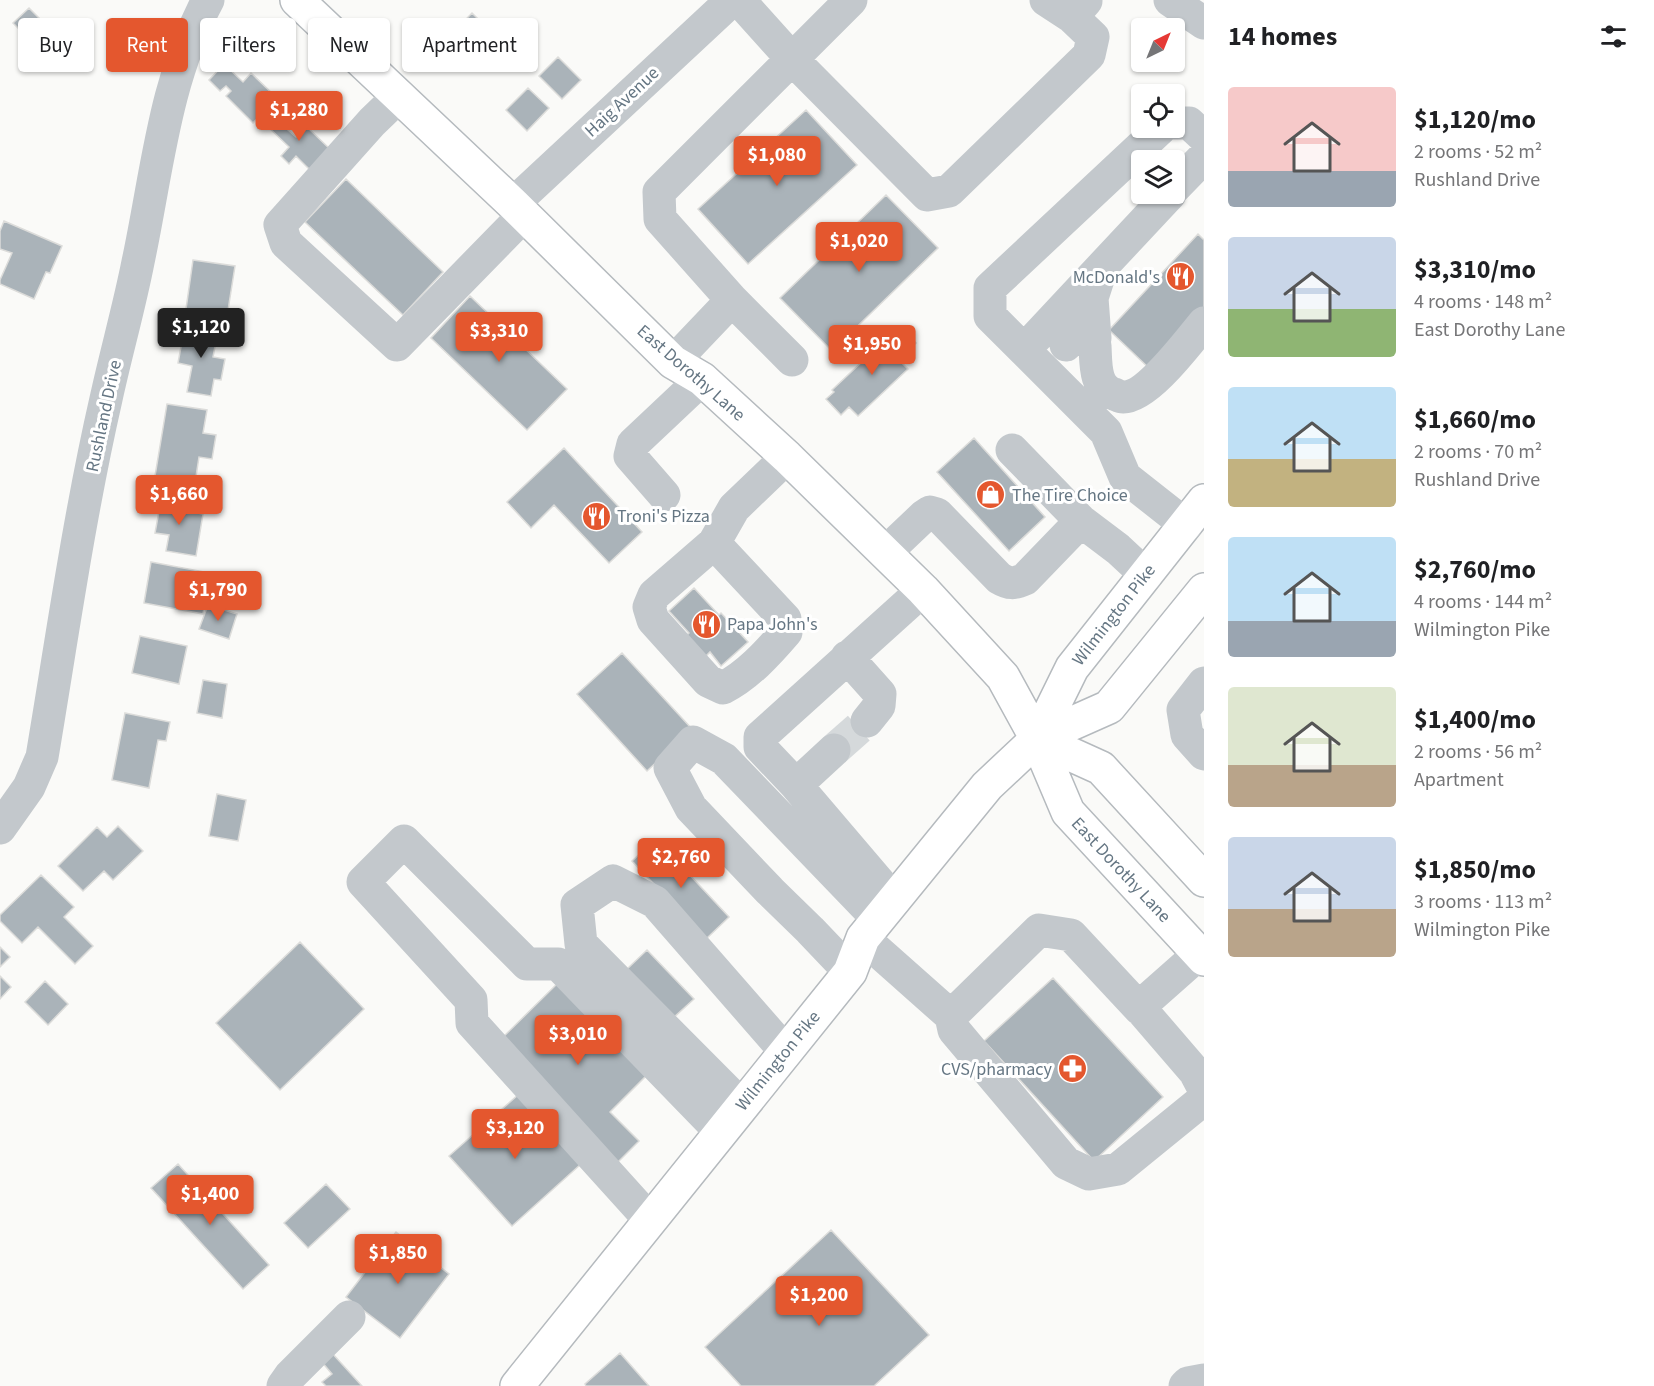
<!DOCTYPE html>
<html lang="en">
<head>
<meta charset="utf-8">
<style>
	:root { --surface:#fff; --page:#f6f6f6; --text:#202124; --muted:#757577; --accent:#e4572e }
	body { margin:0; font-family:"Source Sans 3",sans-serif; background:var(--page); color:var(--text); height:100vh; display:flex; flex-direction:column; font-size:22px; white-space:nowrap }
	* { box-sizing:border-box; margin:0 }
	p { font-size:20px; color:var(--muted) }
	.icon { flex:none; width:33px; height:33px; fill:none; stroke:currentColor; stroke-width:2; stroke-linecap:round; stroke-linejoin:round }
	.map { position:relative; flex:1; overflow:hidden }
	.drawer { display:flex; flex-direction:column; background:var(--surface); width:450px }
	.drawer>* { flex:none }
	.hud { position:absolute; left:18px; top:18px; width:570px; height:54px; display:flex; gap:12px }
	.needle { width:39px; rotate:43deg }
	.tools { position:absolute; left:1131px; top:18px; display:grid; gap:12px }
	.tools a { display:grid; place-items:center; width:54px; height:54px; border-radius:6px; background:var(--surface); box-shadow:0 2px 4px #0004; font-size:30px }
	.price { position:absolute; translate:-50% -51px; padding:0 14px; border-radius:6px; background:var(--accent); color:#fff; font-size:20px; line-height:39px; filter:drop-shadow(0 2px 3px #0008) }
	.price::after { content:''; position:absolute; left:50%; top:36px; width:18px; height:14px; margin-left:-9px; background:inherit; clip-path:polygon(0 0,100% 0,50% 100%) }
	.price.current { background:#222; color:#fff }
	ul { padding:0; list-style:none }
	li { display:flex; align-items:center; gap:18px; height:150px; padding:0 24px }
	li span { display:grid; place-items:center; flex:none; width:168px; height:120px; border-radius:6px; color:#555 }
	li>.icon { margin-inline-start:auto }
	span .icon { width:72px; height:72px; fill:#fffc; stroke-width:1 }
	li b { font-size:26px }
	h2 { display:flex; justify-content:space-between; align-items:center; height:72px; padding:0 24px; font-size:26px }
	.tag { padding:0 21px; border-radius:6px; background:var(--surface); box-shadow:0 2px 4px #0004; font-size:21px; line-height:54px }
	.tag.current { background:var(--accent); color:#fff }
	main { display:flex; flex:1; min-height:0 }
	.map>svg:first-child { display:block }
</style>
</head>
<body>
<main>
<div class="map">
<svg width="1204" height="1386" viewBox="0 0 1204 1386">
	<rect width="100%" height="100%" fill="#fafaf8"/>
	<!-- building -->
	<path fill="#aab3b9" stroke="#dcdcda" stroke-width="1.5" d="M29,8L39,18L30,27L39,35L55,19L79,44L53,70L27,44L30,40L13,23Z
		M472,13L495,36L460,71L437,49Z
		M558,57L581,80L562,99L539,76Z
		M224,64L243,82L251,73L277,98L253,123L226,96L231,91L226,86L220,91L209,80Z
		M528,88L549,108L527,131L506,110Z
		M281,106L296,121L288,130L296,137L306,126L334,153L314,174L296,156L289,164L281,156L289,147L265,124Z
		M806,110L857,165L748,264L698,209Z
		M346,179L443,272L403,315L305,222Z
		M886,195L938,248L832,351L780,298Z
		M4,221L62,246L50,273L46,272L34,299L0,284V280L12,253L0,249V231Z
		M1198,234L1204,240V315L1152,371L1109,330Z
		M193,260L235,266L226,323L185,316Z
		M470,296L567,389L527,430L431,338Z
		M185,325L218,331L213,357L225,359L221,380L214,379L211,396L187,392L192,366L178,363Z
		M901,328L916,343L899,360L908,369L858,416L849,407L841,415L826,399L834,392L832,390L883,342L885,344Z
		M167,404L207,410L203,433L216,435L212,459L199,457L195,483L155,476Z
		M974,438L1045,517L1009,551L937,472Z
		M564,448L642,532L609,563L554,505L531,528L507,502Z
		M162,495L189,500L187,511L203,514L196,556L166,551L169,535L155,533Z
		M151,562L210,573L203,614L144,603Z
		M694,588L719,615L721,613L748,642L721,666L710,652L706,656L682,640L689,633L669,611Z
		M208,605L237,614L229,639L199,629Z
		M140,636L187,646L179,684L132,673Z
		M622,653L692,729L647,771L577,694Z
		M203,680L227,684L222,718L197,713Z
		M125,713L170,722L166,741L158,740L149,788L112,780Z
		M217,794L246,800L238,841L209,836Z
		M118,826L143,851L113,880L104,871L83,891L58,866L97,827L107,837Z
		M656,839L729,917L706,939L632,861Z
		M41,875L74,907L64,917L93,946L75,964L38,927L22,943L0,921V915Z
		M300,942L364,1009L280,1090L216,1023Z
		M0,947L10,957L0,967Z
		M647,950L694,999L672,1019L626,970Z
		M0,976L11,987L0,999Z
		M1053,978L1163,1097L1094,1161L984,1041Z
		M562,979L652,1070L610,1112L639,1141L615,1165L496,1044Z
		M45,981L68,1004L48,1025L25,1002Z
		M519,1094L581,1164L512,1226L449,1156Z
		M178,1164L269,1265L243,1289L151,1188Z
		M326,1184L350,1209L308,1248L284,1223Z
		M831,1230L929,1335L874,1386H741L705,1347Z
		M396,1232L449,1274L400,1338L346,1297Z
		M331,1352L362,1386H326L322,1382L332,1374L321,1361Z
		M620,1353L649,1386H586L585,1384Z"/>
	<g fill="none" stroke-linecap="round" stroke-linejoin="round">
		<!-- minor-tunnel -->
		<path stroke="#d5d9db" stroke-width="33" stroke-dasharray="33 16" stroke-linecap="butt" d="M834,750L867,721"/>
		<defs>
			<path id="major" d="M297,0L513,204L673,362L702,379L787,457L923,590L1003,677L1037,739L1068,812L1204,959
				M1037,739L1072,668L1204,501
				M1037,739L1101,768L1204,880
				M517,1386L850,972L863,938L987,786L1037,739L1109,707L1204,590"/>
		</defs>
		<!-- major casing -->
		<use href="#major" stroke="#b5babe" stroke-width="36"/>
		<!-- minor -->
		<path stroke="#c3c8cc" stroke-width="33" d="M739,0L792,59L927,195L949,191L1089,55L1093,37L1072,17
			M1046,0L1072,17L1086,1
			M1170,0L1204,23
			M399,96L372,122L280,225L286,243L397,345L524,215
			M1174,123H1189L1204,137
			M1161,128L990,288V316L1106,432L1125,477L1186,525
			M1174,188L1204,157
			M513,204L732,0
			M732,300L792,360
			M1095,338L1092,298L1102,267
			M1066,345C1063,325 1074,317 1087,303
			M1095,346C1096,363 1094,388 1114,394C1117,395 1120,397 1123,397C1147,398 1189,341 1204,323
			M1024,350L1170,194
			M673,362L732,300L660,219L659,192L851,0
			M1012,450L1081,521
			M664,495L630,456L633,444L702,379
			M714,543L785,619L786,632C768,653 747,676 723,688L708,681L653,620L649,607L654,595L714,543L734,508L787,457
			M885,553L924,516L930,512L937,514L999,578C1009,584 1014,584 1025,579L1081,521L1118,549L1146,575
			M847,657L880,694L879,706L867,721
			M1204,683L1183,710L1187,735L1204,754
			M796,785L834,750
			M0,828L29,787L42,757C62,638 79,517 106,399C116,353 129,308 138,262C157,173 164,82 208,0
			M894,900L796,785L760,747V737L923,590
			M863,938L951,1016L954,1030L1066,1163L1089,1174L1118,1169L1204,1099
			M1199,954L1139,1007L1195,1072L1204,1089
			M850,972L810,930L770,891L691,808L670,768L693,742L724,759L878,919
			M951,1016L1039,930L1071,935L1140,1009
			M742,1106L581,944L577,905L613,881L655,902L786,1052
			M650,1220L472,1023L471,1000L363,882L404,841L527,964H558L721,1132
			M283,1386L290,1376L349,1317
			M1185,1386L1188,1383L1204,1380"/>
		<!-- major -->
		<use href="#major" stroke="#fff" stroke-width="33"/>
	</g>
	<!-- icons -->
	<defs>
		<symbol id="restaurant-disc" viewBox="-11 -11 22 22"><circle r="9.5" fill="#e4572e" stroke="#fff"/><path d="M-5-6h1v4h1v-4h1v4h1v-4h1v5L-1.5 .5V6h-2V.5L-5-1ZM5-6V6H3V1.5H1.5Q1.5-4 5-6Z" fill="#fff"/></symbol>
		<symbol id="shop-disc" viewBox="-11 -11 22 22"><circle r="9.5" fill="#e4572e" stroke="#fff"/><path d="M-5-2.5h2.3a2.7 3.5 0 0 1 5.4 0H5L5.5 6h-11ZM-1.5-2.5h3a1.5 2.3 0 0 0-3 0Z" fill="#fff"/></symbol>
		<symbol id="pharmacy-disc" viewBox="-11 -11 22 22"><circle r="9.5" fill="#e4572e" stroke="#fff"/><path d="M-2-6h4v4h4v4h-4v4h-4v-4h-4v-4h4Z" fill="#fff"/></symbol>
	</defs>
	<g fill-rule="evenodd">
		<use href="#restaurant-disc" x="1164" y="260" width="33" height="33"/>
		<use href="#shop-disc" x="974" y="478" width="33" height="33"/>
		<use href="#restaurant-disc" x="580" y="500" width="33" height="33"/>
		<use href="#restaurant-disc" x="690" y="608" width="33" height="33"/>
		<use href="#pharmacy-disc" x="1056" y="1052" width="33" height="33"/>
	</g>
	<g text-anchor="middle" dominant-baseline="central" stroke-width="6" stroke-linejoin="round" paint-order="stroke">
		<!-- street labels -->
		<g font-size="18" fill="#657683" stroke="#fff">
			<text transform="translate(622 102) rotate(-43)">Haig Avenue</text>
			<text transform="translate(691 373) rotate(41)">East Dorothy Lane</text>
			<text transform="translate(104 416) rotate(-78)">Rushland Drive</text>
			<text transform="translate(1114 615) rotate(-52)">Wilmington Pike</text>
			<text transform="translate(1121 870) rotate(47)">East Dorothy Lane</text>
			<text transform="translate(778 1061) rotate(-51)">Wilmington Pike</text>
		</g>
		<!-- poi labels -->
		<g font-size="18" fill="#657683" stroke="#fff" text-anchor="start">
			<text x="1160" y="277" text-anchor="end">McDonald's</text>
			<text x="1012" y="495">The Tire Choice</text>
			<text x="617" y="516">Troni's Pizza</text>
			<text x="727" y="624">Papa John's</text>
			<text x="1052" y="1069" text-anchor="end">CVS/pharmacy</text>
		</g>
	</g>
</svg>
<div class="tools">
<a><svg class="needle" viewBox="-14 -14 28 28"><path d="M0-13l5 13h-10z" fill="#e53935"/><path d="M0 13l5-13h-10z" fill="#757577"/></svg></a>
<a><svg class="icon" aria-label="locate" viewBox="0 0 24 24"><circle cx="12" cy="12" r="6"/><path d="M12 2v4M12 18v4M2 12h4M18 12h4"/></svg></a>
<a><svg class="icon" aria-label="layers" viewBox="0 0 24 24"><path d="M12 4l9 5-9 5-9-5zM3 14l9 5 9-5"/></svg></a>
</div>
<b class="price" style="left:299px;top:142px">$1,280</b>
<b class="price" style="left:777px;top:187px">$1,080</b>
<b class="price" style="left:859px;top:273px">$1,020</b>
<b class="price current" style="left:201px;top:359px">$1,120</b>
<b class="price" style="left:499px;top:363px">$3,310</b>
<b class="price" style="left:872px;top:376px">$1,950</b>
<b class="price" style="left:179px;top:526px">$1,660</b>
<b class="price" style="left:218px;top:622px">$1,790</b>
<b class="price" style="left:681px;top:889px">$2,760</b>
<b class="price" style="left:578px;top:1066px">$3,010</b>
<b class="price" style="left:515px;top:1160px">$3,120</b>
<b class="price" style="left:210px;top:1226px">$1,400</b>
<b class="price" style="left:398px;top:1285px">$1,850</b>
<b class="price" style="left:819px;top:1327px">$1,200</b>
<div class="hud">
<a class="tag">Buy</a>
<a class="tag current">Rent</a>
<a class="tag">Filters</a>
<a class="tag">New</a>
<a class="tag">Apartment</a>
</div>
</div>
<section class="drawer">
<h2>14 homes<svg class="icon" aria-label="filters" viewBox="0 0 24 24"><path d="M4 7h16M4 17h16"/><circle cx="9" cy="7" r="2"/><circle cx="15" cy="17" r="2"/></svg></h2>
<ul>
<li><span style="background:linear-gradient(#f6c9c9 70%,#9aa5b1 0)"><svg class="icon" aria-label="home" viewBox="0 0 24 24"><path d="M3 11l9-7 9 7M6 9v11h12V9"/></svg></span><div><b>$1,120/mo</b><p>2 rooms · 52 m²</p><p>Rushland Drive</p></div></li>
<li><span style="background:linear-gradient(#c9d6e8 60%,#8fb573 0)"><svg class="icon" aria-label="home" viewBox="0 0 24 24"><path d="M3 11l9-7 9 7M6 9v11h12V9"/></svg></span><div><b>$3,310/mo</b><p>4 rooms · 148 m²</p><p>East Dorothy Lane</p></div></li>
<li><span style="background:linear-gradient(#bfe0f5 60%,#c2b280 0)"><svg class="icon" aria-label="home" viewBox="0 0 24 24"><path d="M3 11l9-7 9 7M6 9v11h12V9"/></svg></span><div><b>$1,660/mo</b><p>2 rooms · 70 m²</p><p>Rushland Drive</p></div></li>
<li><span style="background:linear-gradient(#bfe0f5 70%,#9aa5b1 0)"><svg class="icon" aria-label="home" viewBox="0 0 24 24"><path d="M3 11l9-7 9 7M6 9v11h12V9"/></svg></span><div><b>$2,760/mo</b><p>4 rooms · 144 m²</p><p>Wilmington Pike</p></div></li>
<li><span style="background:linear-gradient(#dfe7d0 65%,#b9a48a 0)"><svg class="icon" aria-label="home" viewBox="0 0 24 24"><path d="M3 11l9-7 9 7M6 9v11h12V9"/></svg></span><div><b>$1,400/mo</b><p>2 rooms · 56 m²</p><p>Apartment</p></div></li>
<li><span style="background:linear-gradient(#c9d6e8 60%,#b9a48a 0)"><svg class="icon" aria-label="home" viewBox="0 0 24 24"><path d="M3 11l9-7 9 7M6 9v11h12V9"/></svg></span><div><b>$1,850/mo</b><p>3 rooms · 113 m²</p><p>Wilmington Pike</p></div></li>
</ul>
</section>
</main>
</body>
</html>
